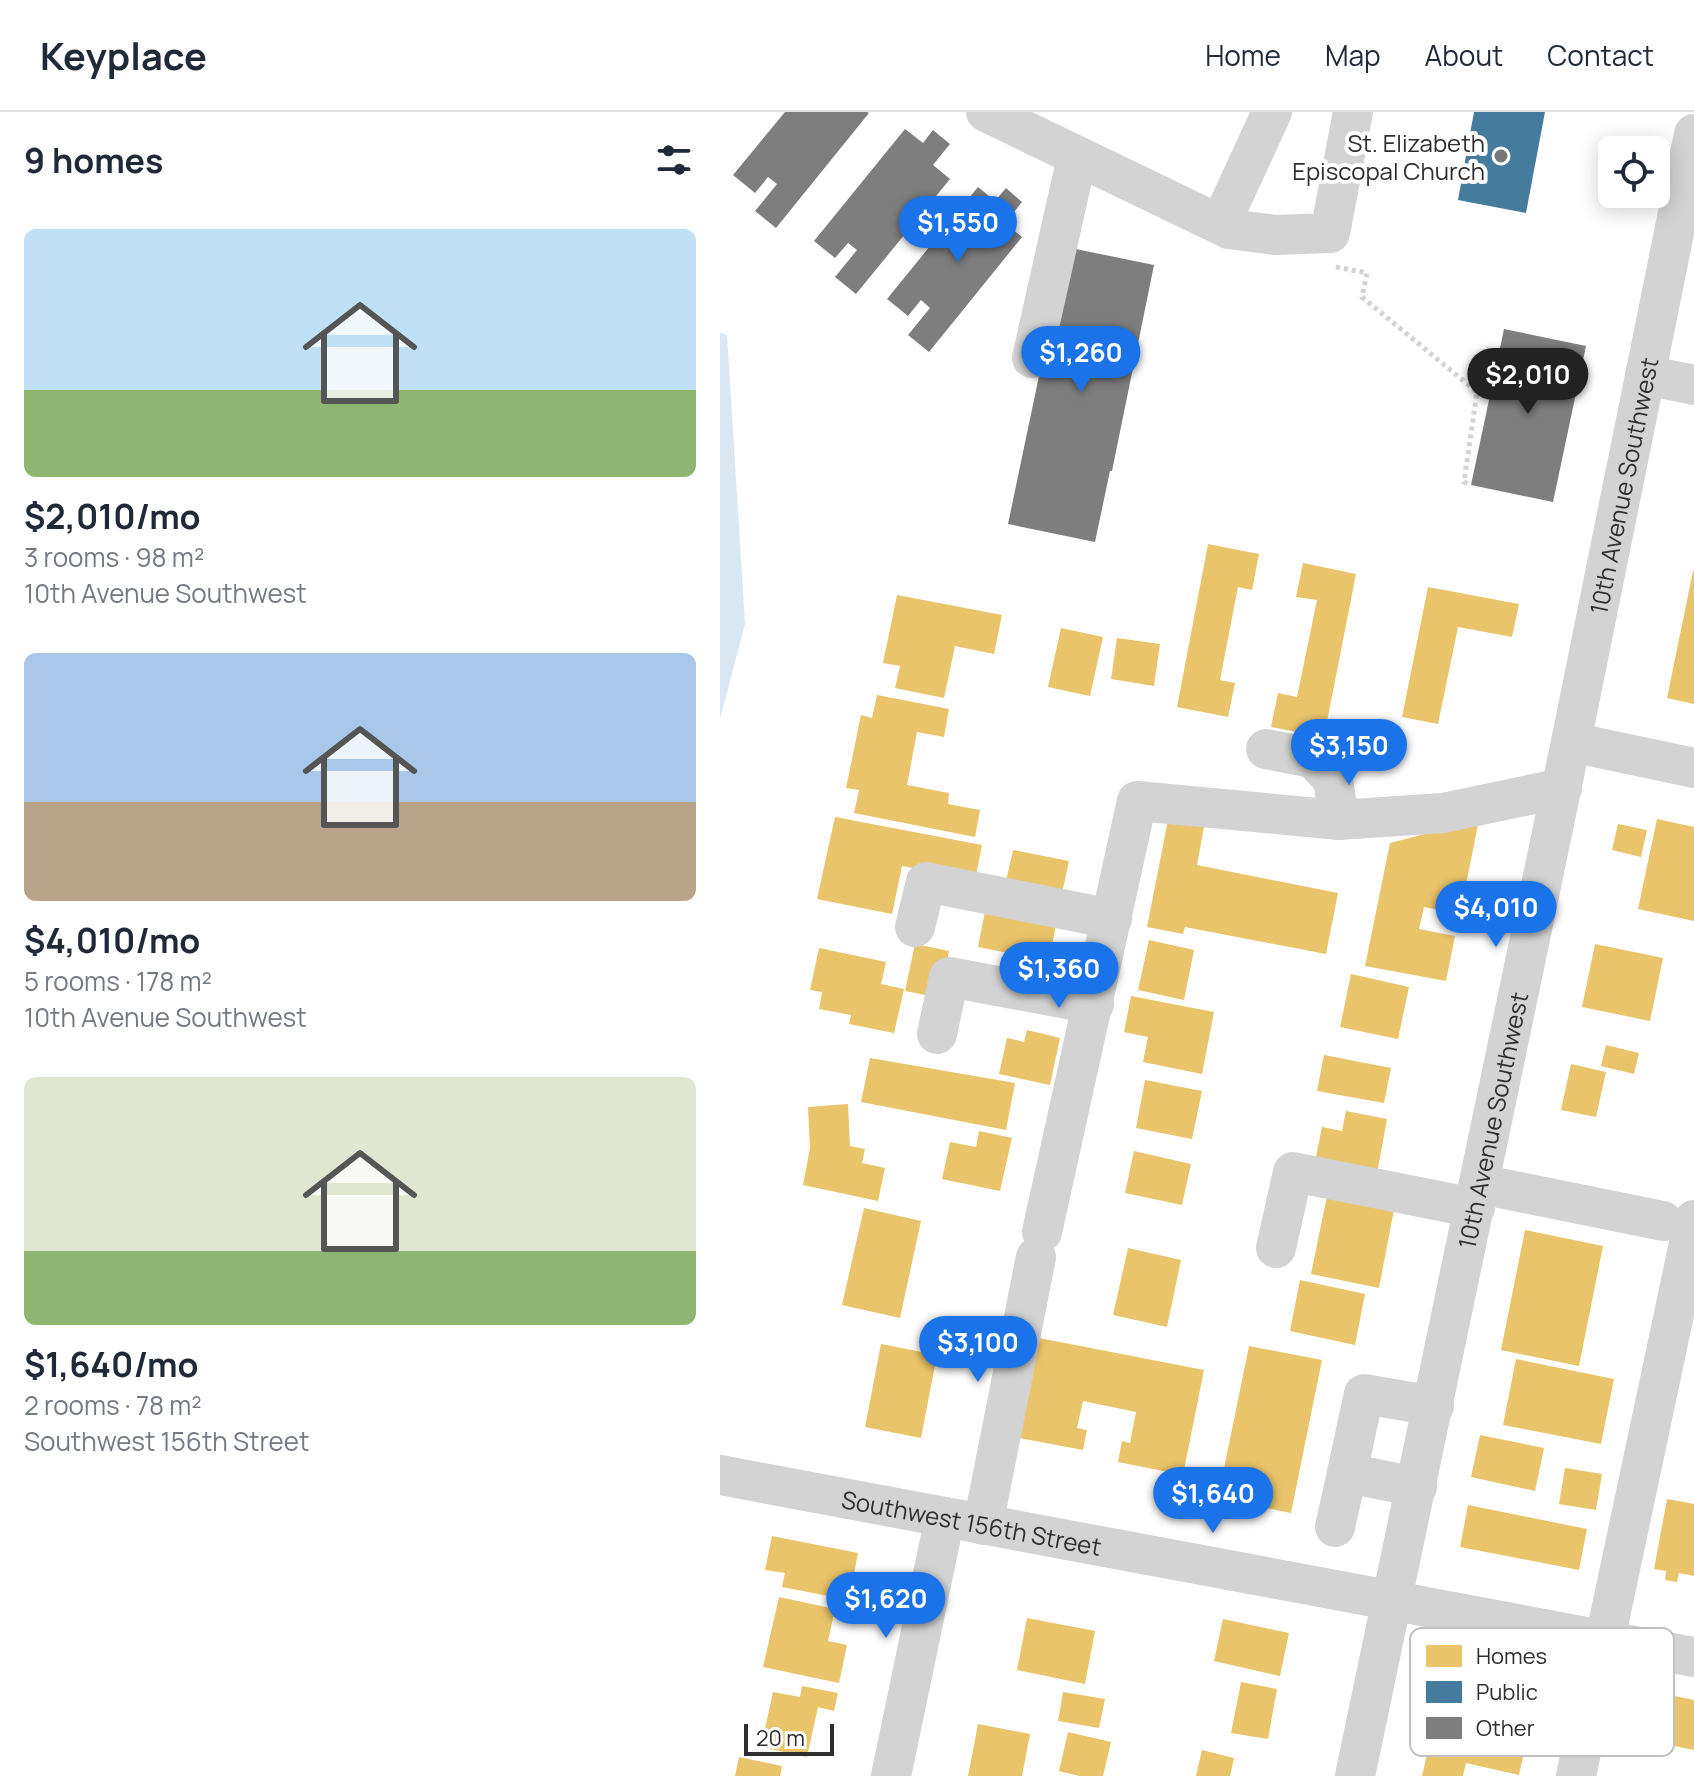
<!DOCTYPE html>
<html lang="en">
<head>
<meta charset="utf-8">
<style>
	:root { --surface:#fff; --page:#f2f2f3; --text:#1f2937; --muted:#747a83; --line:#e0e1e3; --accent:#1a73e8 }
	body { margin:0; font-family:Manrope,sans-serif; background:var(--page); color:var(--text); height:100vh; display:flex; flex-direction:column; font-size:30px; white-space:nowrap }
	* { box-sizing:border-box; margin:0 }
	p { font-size:26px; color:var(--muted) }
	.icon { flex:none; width:44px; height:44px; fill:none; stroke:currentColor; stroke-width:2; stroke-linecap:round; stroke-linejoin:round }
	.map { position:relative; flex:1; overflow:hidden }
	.details { display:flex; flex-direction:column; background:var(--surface); width:720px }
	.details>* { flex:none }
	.buttons { position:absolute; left:878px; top:24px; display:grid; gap:16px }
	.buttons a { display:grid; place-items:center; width:72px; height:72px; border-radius:12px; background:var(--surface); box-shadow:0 4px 20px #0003; font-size:40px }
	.scale { position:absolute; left:24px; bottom:20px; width:90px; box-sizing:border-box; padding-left:8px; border:4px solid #2e2e2e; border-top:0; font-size:22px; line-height:28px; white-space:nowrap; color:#2e2e2e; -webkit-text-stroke:6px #fff; paint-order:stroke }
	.price { position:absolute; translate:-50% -68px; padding:0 18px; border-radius:28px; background:var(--accent); color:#fff; font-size:26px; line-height:52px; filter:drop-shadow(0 2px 4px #0008) }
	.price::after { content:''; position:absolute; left:50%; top:48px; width:24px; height:18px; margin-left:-12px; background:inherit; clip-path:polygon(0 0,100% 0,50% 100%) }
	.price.selected { background:#222; color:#fff }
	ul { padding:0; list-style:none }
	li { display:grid; align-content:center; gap:16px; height:424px; padding:0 24px }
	li span { display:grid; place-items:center; height:248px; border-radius:12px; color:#555 }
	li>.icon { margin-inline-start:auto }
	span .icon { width:144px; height:144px; fill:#fffc; stroke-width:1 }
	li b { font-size:34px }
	h2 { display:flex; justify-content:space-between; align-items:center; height:96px; padding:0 24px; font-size:34px }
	header { display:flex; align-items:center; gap:48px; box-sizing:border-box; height:112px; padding:0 40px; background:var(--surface); border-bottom:2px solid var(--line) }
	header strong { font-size:38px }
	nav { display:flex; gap:44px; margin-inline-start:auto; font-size:28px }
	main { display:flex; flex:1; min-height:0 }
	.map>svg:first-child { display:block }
</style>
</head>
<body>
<header>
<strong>Keyplace</strong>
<nav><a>Home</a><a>Map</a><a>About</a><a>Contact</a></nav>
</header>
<main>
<section class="details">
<h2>9 homes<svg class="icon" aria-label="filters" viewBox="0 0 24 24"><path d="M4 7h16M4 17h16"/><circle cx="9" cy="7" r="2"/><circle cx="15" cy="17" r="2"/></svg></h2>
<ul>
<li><span style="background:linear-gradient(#bfe0f5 65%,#8fb573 0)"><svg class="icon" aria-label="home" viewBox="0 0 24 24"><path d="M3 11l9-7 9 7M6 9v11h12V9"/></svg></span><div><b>$2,010/mo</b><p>3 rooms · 98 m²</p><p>10th Avenue Southwest</p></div></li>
<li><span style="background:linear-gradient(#a9c7e8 60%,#b9a48a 0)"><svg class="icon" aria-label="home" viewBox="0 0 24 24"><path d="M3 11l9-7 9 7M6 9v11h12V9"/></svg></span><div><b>$4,010/mo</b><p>5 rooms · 178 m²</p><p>10th Avenue Southwest</p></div></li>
<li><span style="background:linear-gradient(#dfe7d0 70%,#8fb573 0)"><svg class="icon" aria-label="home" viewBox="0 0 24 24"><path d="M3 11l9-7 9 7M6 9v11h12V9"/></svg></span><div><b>$1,640/mo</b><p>2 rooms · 78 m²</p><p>Southwest 156th Street</p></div></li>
</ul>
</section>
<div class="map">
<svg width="974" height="1664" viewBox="0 0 974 1664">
	<rect width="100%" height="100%" fill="#fff"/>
	<!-- water -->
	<path fill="#d8e7f1" d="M0,221L7,223L25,512L0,607Z"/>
	<!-- homes -->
	<path fill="#e9c46a" d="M488,432L539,442L532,478L518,475L500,568L515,571L508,605L457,595Z
		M583,451L636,462L604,625L551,615L558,581L577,585L597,488L576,485Z
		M973,459H974V592L947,586Z
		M708,475L799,492L792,525L738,515L718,612L682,605Z
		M177,483L282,503L274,542L235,534L224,586L175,576L180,554L163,551Z
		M341,516L383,525L370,584L328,575Z
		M397,526L440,532L434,574L391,567Z
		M157,583L229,597L224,625L197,620L187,673L229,681L228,692L260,698L255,725L134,701L139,678L126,676L141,603L152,606Z
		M115,705L262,733L255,768L182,754L172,802L97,787Z
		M937,707L974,715V809L918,797Z
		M448,708L484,715L477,753L618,781L606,842L465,815L463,822L427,815Z
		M759,708L740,802L704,795L699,817L735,824L726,869L645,854L670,731Z
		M898,712L927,718L921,745L892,738Z
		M293,738L349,749L341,786L285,774Z
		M265,799L336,813L329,849L258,835Z
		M429,828L474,838L464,888L418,878Z
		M195,832L229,839L220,886L185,879Z
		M875,832L943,846L930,909L862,895Z
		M99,836L166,850L161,872L184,877L174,921L129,912L131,903L99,897L102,880L90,878Z
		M631,862L689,875L678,927L620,915Z
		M411,884L494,900L482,962L423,950L428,925L404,920Z
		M307,918L340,926L330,973L279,962L287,926L304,930Z
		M886,933L919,941L914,962L881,954Z
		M604,943L671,956L664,991L597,979Z
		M150,946L295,971L286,1018L141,990Z
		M851,952L886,960L876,1005L841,998Z
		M425,968L482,979L472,1027L416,1016Z
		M128,992L130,1034L145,1037L142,1051L165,1056L158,1089L83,1073L90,1036L88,995Z
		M626,999L667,1007L656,1067L594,1055L602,1015L622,1019Z
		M259,1019L292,1026L280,1079L222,1067L230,1030L256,1035Z
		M414,1039L471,1052L462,1093L405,1081Z
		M609,1074L676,1087L659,1176L591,1162Z
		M144,1096L201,1109L180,1206L122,1193Z
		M805,1118L883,1134L859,1254L781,1238Z
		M408,1136L461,1148L447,1215L393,1203Z
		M580,1168L645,1182L635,1233L570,1219Z
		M319,1226L484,1258L463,1363L398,1350L402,1329L410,1331L416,1300L363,1289L357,1316L367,1318L363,1338L299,1326Z
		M161,1232L217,1243L201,1326L145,1315Z
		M529,1234L602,1248L571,1401L498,1386Z
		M796,1247L894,1267L881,1332L783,1313Z
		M760,1323L824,1336L815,1379L751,1365Z
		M845,1356L882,1362L876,1398L839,1392Z
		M947,1387L974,1392V1464L959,1461L957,1470L945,1468L946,1459L934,1457Z
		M748,1393L867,1417L859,1458L740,1435Z
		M52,1424L138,1441L129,1488L62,1475L65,1461L45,1458Z
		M59,1485L115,1497L108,1529L127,1533L119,1571L43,1555Z
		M307,1506L375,1519L365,1572L297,1558Z
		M503,1507L569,1521L560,1564L494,1549Z
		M521,1570L557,1577L548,1627L511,1621Z
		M82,1574L118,1581L114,1599L98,1595L87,1645L41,1635L53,1580L80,1585Z
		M921,1577L974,1588V1638L911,1625Z
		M343,1580L385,1587L379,1616L338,1609Z
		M716,1602L808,1622L799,1663L746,1651L743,1664H702Z
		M258,1612L310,1622L302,1664H248Z
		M348,1620L391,1630L383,1664H359L339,1659Z
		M482,1638L514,1646L510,1664H476Z
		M19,1645L62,1654L60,1664H15Z"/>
	<!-- public -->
	<path fill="#457b9d" d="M754,0H825L806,101L738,88Z"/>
	<!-- building -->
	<path fill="#7e7e7e" d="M65,0H147L149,1L56,116L35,99L57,72L48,65L35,81L13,63Z
		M185,17L203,31L213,18L230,32L213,53L230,67L136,182L115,165L137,138L128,131L115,146L94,129Z
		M258,75L275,89L286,76L302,90L285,111L302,125L209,240L188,223L210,196L201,188L188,204L167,187Z
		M346,135L434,153L392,359H390L375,430L288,412Z
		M784,217L866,234L833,390L751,373Z"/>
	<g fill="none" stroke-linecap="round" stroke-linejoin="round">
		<!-- path -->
		<path stroke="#d3d3d3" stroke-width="5" stroke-dasharray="4 4" stroke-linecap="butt" d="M616,155L647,161L642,185L757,280L744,370L751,373"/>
		<!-- minor -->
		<g stroke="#d3d3d3" stroke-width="40">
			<path d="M266,0L509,117L556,123L610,121L633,0"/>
			<path d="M509,117L505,102L552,0"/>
			<path d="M312,246L357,45"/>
			<path d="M925,263L974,273"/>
			<path d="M851,630L974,656"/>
			<path d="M546,637L593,646L613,668L619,708"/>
			<path d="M195,815L206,770L392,807"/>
			<path d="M217,922L229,865L374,892"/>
			<path d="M760,1072L943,1109"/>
			<path d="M322,1120L417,689L619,708L723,701L842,676"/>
			<path d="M556,1136L573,1060L755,1096"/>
			<path id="s1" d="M0,1363L974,1545"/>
			<path d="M697,1375L627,1361L644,1282L714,1294"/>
			<path d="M263,1413L316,1145"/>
			<path d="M615,1415L627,1361"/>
			<path d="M171,1664L225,1405"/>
			<path id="s2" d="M635,1664L851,630L974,22"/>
			<path d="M856,1664L974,1108"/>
		</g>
	</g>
	<!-- markers -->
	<circle fill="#777" stroke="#fff" stroke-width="3" cx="781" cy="44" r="8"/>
	<g text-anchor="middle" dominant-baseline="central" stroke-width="8" stroke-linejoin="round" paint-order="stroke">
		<!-- poi labels -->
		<g font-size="24" fill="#2e2e2e" stroke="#fff" text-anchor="end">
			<text x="765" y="30">St. Elizabeth<tspan x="765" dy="28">Episcopal Church</tspan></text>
		</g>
		<!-- street labels -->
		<g font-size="24" fill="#2e2e2e" stroke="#fff">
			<text stroke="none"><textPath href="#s2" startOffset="1318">10th Avenue Southwest</textPath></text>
			<text stroke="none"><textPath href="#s2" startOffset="670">10th Avenue Southwest</textPath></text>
			<text stroke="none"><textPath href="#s1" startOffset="256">Southwest 156th Street</textPath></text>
		</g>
	</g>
	<!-- legend -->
	<rect x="690" y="1516" width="264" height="128" rx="12" fill="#fff" stroke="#c0c0c0" stroke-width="2"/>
	<rect x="706" y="1533" width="36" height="22" fill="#e9c46a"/>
	<rect x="706" y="1569" width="36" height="22" fill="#457b9d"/>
	<rect x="706" y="1605" width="36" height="22" fill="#7e7e7e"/>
	<g font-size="22" fill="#2e2e2e">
		<text x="756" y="1552">Homes</text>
		<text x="756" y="1588">Public</text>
		<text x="756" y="1624">Other</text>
	</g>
</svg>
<div class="buttons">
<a><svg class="icon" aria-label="locate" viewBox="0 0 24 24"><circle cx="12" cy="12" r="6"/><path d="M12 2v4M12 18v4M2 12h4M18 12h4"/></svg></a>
</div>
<div class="scale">20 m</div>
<b class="price" style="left:238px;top:152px">$1,550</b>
<b class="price" style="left:361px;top:282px">$1,260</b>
<b class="price selected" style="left:808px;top:304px">$2,010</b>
<b class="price" style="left:629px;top:675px">$3,150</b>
<b class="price" style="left:776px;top:837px">$4,010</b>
<b class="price" style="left:339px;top:898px">$1,360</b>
<b class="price" style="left:258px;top:1272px">$3,100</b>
<b class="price" style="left:493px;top:1423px">$1,640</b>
<b class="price" style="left:166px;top:1528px">$1,620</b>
</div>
</main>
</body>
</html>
